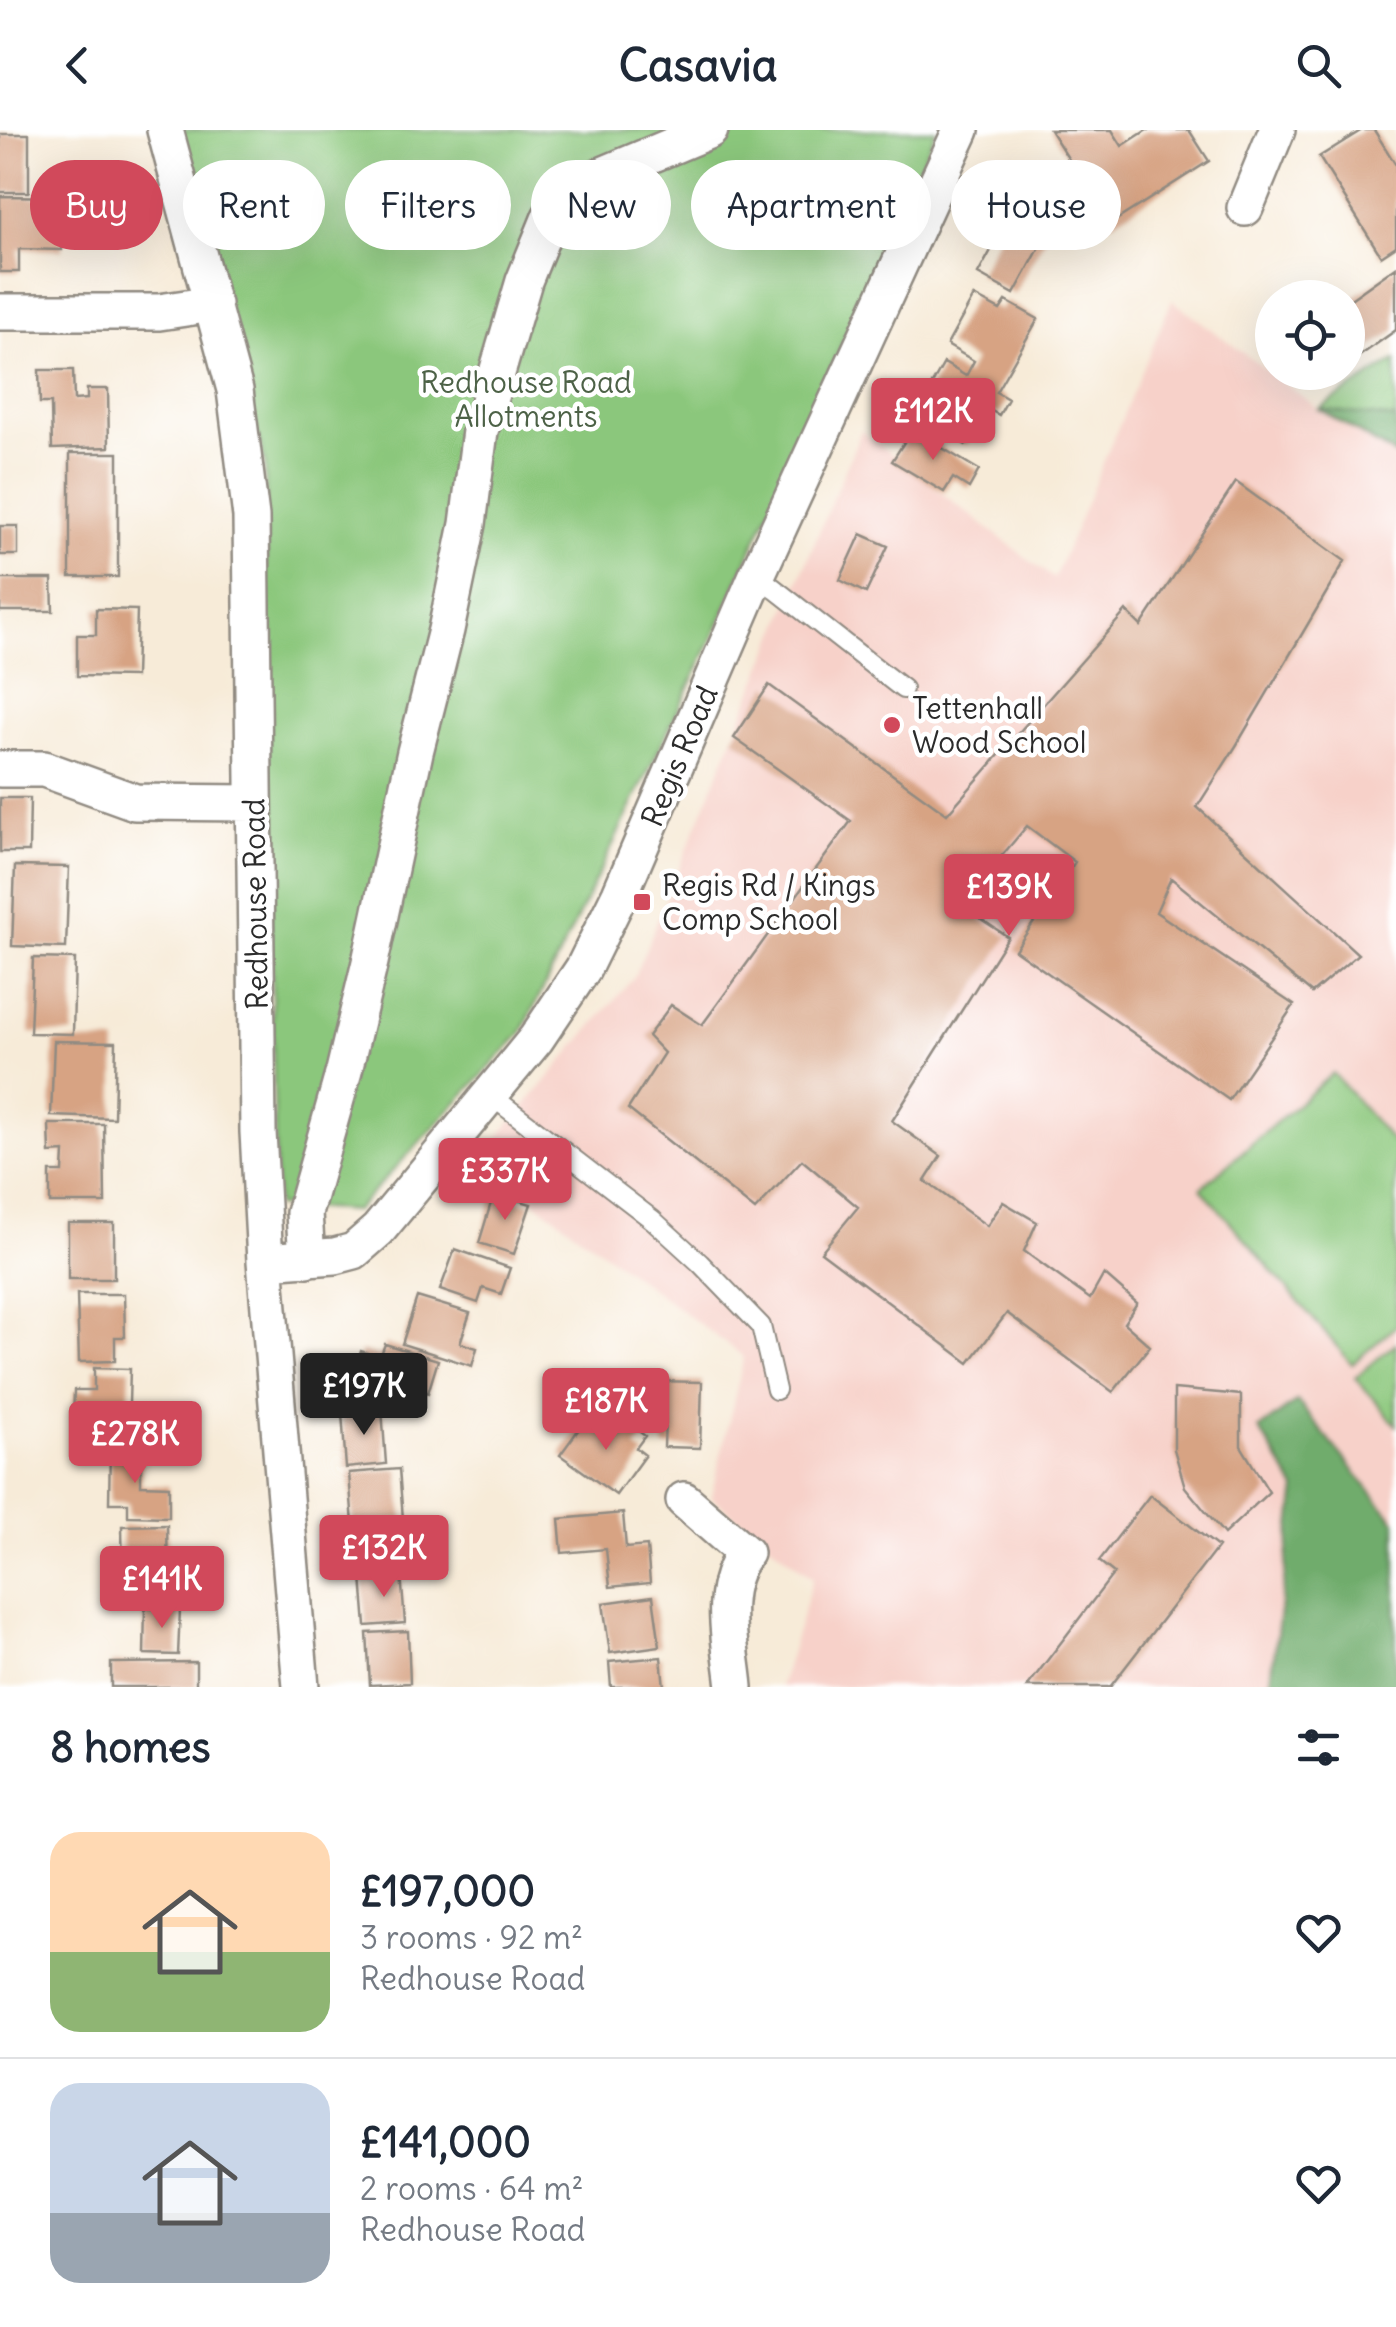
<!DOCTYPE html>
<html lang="en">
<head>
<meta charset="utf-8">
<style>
	:root { --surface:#fff; --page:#f2f2f3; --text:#1f2937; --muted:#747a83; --line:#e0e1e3; --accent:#d1495b }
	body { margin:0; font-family:Delius,sans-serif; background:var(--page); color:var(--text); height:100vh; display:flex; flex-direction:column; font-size:38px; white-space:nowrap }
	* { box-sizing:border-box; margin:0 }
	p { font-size:32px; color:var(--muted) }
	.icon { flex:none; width:55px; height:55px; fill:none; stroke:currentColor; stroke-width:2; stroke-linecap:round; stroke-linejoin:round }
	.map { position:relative; height:1557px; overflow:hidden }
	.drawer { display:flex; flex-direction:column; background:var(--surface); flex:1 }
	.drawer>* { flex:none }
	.top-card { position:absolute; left:30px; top:30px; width:1338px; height:90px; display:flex; gap:20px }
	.buttons { position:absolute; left:1255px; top:150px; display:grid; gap:20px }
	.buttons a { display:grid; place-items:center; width:110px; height:110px; border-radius:50%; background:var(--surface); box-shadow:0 10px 40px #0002; font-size:50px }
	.price { position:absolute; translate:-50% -85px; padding:0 22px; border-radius:10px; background:var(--accent); color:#fff; font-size:32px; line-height:65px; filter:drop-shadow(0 2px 5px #0008) }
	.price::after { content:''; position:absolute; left:50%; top:60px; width:30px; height:22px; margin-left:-15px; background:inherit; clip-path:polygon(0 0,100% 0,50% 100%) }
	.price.selected { background:#222; color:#fff }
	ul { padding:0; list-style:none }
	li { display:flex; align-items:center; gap:30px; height:250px; padding:0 50px }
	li+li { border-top:2px solid var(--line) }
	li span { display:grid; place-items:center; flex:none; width:280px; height:200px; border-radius:30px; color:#555 }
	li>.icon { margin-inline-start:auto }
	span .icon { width:120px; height:120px; fill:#fffc; stroke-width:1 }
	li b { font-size:42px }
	h2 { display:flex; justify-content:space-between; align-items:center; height:120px; padding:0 50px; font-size:42px }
	.pill { padding:0 35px; border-radius:45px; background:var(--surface); box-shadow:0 10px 40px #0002; font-size:35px; line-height:90px }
	.pill.selected { background:var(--accent); color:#fff }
	header { display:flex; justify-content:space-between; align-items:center; height:130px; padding:0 50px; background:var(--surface); font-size:45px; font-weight:700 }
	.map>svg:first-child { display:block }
</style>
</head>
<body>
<header><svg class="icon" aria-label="back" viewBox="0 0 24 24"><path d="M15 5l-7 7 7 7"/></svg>Casavia<svg class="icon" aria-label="search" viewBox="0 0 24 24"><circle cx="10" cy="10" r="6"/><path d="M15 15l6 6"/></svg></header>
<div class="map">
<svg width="1396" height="1557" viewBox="0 0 1396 1557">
	<rect width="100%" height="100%" fill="#fff"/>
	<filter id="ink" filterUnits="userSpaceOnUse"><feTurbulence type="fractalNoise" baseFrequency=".01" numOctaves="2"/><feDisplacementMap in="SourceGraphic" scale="20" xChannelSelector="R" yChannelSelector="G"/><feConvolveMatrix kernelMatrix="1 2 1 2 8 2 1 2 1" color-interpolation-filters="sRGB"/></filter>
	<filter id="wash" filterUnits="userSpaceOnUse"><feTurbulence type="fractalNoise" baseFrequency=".0048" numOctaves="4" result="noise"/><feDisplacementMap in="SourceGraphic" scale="40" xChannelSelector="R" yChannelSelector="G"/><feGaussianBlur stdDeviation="2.25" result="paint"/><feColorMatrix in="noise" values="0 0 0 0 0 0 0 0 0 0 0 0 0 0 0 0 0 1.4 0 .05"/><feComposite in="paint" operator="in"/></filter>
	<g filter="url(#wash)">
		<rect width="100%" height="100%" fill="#f7ebd8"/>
		<!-- built -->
		<path fill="#f7d1c9" d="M1172,170L1319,279L1396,326V1557H780L813,1448L711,1367L744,1227L479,1030L634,847L861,301L1054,449Z"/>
		<!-- green -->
		<path fill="#8bc77c" stroke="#5b7954" stroke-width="2.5" d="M176,0H936L714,506L521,904L355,1081L276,1076L267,598L265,333Z
			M1396,230V326L1319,279Z
			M1333,943L1396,1016V1196L1352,1234L1201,1058Z
			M1396,1213V1295L1355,1248Z"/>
		<!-- forest -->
		<path fill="#70ac6c" stroke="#4e6c4c" stroke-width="2.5" d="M1319,279L1396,289V325Z
			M1297,1271L1396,1392V1557H1270L1296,1359L1259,1299Z"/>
		<g id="blocks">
			<!-- building -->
			<path fill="#d7a383" d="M1050,0H1112L1122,16L1147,0H1189L1209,31L1110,94Z
				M1362,0H1374L1396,35V116L1381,126L1319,27Z
				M0,4H29V62H0Z
				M0,66L63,67L62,120L19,119V142H0Z
				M1016,75L1052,95L1014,164L978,144Z
				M1396,137V200L1348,234V171Z
				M974,166L1000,180L1006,171L1038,189L996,262L1008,269L999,285L986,278L966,315L914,286L944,233L966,246L974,231L947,215Z
				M39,240H73L74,270L87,269V259H108L109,317L52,319L51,273H40Z
				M912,300L979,340L969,358L953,348L944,362L892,331Z
				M70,323H118V447H70Z
				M1236,352L1345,431L1236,616L1197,677L1358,824L1312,863L1171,748L1156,782L1294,875L1229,970L1015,820L1075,732L1027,696L960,775L1008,807L892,991L941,1026L925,1051L987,1096L1003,1072L1037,1092L1024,1121L1090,1169L1104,1144L1137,1173L1124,1193L1150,1216L1113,1262L1007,1183L969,1233L821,1122L858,1077L802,1030L755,1080L628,979L664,923L648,906L671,875L702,895L851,691L734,608L769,555L947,684L1126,481L1141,496Z
				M0,396H18V425H0Z
				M861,404L888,416L866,463L840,450Z
				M0,449H52L53,481H0Z
				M96,479L137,480L135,547L77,546V505H96Z
				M0,668H30L29,722H0Z
				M15,736L69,737L66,818L12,816Z
				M33,828L75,829L73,904L30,903Z
				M54,911L116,912L114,988L51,986Z
				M49,994H104L105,1073H50V1042H63L64,1022L50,1023Z
				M494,1063L531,1074L514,1124L479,1113Z
				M68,1093H114V1149H68Z
				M455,1119L510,1138L501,1164L483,1158L478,1173L440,1160Z
				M77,1164H124L125,1207H115V1231L79,1232Z
				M417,1167L470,1183L460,1213L477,1218L472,1236L402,1214Z
				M385,1214L438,1230L428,1263L403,1255L397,1273L350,1259L361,1221L380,1227Z
				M94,1238L130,1239L128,1308L98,1307L99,1292L73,1291L74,1260H94Z
				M651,1251L702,1252L700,1318L664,1317L665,1289H650Z
				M1174,1259L1241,1265V1316L1269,1362L1224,1404L1185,1357L1174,1319Z
				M382,1279L386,1334L346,1338L342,1283Z
				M587,1288L611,1306L623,1289L645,1306L636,1318L645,1325L616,1365L560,1325Z
				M110,1318L141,1319V1355L169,1356V1387L128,1386V1373H109Z
				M399,1339L403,1389L353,1394L349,1343Z
				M1150,1365L1218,1417L1110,1557H1027L1114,1443L1099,1431Z
				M623,1383L626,1418L647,1416L650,1453L610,1457L606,1419L562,1423L559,1389Z
				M167,1395L168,1449L123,1450L122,1396Z
				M396,1400L398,1437L362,1440L360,1402Z
				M401,1444L405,1493L366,1496L362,1447Z
				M653,1466L660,1516L610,1523L603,1473Z
				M145,1478L180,1479L178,1525L144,1524Z
				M408,1501L410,1553L370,1555L367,1503Z
				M661,1527L664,1557H611L609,1532Z
				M196,1532V1557H111V1533Z"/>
		</g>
	</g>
	<g filter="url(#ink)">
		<use href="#blocks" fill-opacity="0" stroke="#918b82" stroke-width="2.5"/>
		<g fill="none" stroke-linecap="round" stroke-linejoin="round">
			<defs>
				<path id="service" d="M757,445L903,559
					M489,964L653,1090L700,1133L761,1196L776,1260"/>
				<path id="minor" d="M165,0L235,260L251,387L258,1002L265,1131L301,1557
					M1245,78L1277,0
					M0,182H159L213,174
					M0,639H44L135,672L254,673
					M307,1129L304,1083L344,941L370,832L415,622L446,500L468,394L480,301L524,151L550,87L579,55L710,0
					M265,1131L335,1126L354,1121L378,1100L536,909L583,839L620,764L757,445L961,0
					M684,1370L745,1423C716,1461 731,1513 735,1557"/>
			</defs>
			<!-- service casing -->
			<use href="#service" stroke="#918b82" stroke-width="22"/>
			<!-- minor casing -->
			<use href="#minor" stroke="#918b82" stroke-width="40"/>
			<!-- service -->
			<use href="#service" stroke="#fff" stroke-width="18"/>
			<!-- minor -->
			<use href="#minor" stroke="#fff" stroke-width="35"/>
		</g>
	</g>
	<!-- markers -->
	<g fill="#d1495b" stroke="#fff" stroke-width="4">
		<circle cx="892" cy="595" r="10"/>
		<rect x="632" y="762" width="20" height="20" rx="5"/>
	</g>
	<g text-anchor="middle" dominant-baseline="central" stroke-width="9" stroke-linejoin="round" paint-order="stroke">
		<!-- park labels -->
		<g font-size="30" fill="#4d6247" stroke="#fff">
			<text x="526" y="252">Redhouse Road<tspan x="526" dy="34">Allotments</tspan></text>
		</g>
		<!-- poi labels -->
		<g font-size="30" fill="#2b2b2b" stroke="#fff" text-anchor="start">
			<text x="912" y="578">Tettenhall<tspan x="912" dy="34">Wood School</tspan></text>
			<text x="662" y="755">Regis Rd / Kings<tspan x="662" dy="34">Comp School</tspan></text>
		</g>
		<!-- street labels -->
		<g font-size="30" fill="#2b2b2b" stroke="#fff">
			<text transform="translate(679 626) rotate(-67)">Regis Road</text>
			<text transform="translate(255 774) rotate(-91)">Redhouse Road</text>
		</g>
	</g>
</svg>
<div class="buttons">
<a><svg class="icon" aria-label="locate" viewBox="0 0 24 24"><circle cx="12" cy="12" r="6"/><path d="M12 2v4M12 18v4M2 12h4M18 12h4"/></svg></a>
</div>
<b class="price" style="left:933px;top:333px">£112K</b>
<b class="price" style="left:1009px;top:809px">£139K</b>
<b class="price" style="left:505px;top:1093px">£337K</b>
<b class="price selected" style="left:364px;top:1308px">£197K</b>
<b class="price" style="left:606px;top:1323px">£187K</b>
<b class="price" style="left:135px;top:1356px">£278K</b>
<b class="price" style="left:384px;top:1470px">£132K</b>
<b class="price" style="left:162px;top:1501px">£141K</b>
<div class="top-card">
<a class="pill selected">Buy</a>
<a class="pill">Rent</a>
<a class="pill">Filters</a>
<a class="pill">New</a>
<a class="pill">Apartment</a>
<a class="pill">House</a>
</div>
</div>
<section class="drawer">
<h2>8 homes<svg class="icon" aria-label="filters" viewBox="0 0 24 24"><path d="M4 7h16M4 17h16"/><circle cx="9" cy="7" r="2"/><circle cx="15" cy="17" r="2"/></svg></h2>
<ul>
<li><span style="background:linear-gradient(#ffd9b3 60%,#8fb573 0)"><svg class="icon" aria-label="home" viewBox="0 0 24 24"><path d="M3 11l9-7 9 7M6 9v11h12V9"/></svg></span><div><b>£197,000</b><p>3 rooms · 92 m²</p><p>Redhouse Road</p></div><svg class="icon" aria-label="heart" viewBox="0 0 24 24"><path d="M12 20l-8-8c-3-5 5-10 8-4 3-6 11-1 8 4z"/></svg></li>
<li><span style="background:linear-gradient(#c9d6e8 65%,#9aa5b1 0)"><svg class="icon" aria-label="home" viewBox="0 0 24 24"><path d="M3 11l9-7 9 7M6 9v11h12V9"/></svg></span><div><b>£141,000</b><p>2 rooms · 64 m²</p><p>Redhouse Road</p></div><svg class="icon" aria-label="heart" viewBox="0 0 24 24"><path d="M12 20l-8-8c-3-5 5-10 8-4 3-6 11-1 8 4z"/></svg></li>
</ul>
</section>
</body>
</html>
